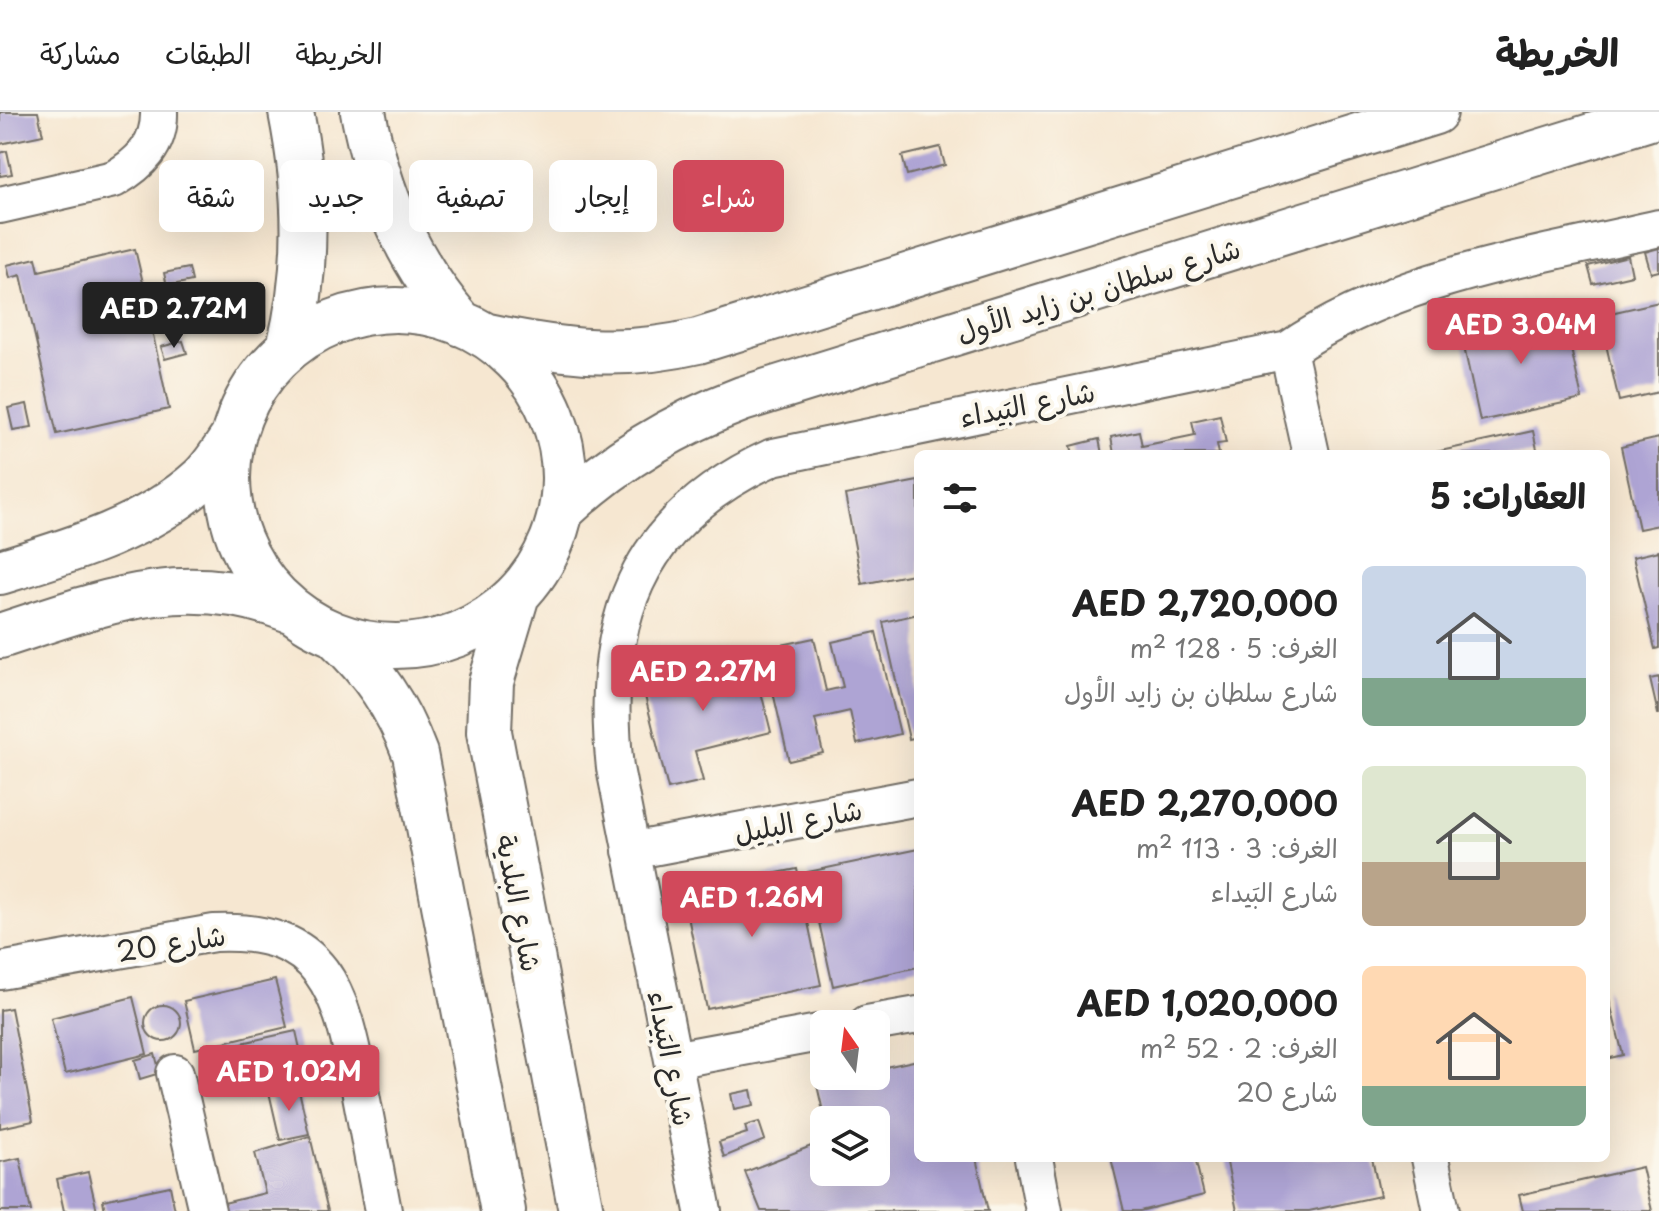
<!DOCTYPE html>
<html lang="ar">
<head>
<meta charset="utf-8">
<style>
	:root { --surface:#fff; --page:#f2f2f2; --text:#222; --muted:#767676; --line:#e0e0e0; --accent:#d1495b }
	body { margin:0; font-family:"Playpen Sans","Playpen Sans Arabic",sans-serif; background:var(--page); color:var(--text); direction:rtl; height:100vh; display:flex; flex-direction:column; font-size:30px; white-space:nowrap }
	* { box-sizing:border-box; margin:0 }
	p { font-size:26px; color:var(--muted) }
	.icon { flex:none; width:44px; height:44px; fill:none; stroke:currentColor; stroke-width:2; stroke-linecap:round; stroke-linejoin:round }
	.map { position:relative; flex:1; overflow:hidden; direction:ltr }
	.sheet { position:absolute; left:914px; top:338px; width:696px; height:712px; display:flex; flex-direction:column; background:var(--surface); border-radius:12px; box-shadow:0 8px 32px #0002; direction:rtl }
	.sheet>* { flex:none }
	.guide { position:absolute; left:24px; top:48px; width:760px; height:72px; direction:rtl; display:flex; gap:16px }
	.needle { width:52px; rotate:346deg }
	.tools { position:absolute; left:810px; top:898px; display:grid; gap:16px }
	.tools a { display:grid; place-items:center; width:80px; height:80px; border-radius:12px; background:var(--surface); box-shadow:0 8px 32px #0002; font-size:40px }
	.price { position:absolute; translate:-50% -68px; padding:0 18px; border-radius:8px; background:var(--accent); color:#fff; font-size:26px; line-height:52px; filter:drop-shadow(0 2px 4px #0008) }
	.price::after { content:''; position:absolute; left:50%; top:48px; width:24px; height:18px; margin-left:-12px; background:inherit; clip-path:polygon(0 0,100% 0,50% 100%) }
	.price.selected { background:#222; color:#fff }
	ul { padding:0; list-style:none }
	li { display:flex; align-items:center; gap:24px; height:200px; padding:0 24px }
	li span { display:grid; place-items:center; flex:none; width:224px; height:160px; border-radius:12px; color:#555 }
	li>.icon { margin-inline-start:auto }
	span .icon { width:96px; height:96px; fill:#fffc; stroke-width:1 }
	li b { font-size:34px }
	h2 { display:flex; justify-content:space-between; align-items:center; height:96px; padding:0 24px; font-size:34px }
	.chip { padding:0 28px; border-radius:12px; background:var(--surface); box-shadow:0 8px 32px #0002; font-size:28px; line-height:72px }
	.chip.selected { background:var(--accent); color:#fff }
	header { display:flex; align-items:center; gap:48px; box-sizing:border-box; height:112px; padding:0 40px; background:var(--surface); border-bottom:2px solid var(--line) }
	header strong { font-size:38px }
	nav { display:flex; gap:44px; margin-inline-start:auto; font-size:28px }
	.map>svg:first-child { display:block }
</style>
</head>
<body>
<header>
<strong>الخريطة</strong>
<nav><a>الخريطة</a><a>الطبقات</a><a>مشاركة</a></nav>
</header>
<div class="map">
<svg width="1659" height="1099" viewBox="0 0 1659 1099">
	<rect width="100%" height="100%" fill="#fbf7ec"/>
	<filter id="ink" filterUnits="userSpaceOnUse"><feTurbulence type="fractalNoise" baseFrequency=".0125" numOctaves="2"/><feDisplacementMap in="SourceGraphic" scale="16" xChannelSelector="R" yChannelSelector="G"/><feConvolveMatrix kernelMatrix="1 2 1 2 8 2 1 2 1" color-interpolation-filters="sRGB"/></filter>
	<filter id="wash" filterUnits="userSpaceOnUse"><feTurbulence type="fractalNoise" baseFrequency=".006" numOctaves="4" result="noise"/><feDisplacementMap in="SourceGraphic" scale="32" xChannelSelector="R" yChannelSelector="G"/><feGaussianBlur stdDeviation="1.8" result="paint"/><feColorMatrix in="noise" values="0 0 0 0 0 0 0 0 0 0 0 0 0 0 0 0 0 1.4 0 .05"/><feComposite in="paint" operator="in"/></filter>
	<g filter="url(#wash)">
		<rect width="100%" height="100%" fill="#f6e7d1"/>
		<g id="blocks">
			<!-- building -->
			<path fill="#aea4d4" d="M0,0H38L43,23L0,32Z
				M940,35L945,53L907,63L902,44Z
				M7,39L12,62L0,64V41Z
				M1659,136V159L1651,161L1645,140Z
				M135,137L144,175L159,172L167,205L150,209L169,297L57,322L21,163L10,166L7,153L36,146L39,159Z
				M1628,144L1632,163L1593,172L1588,154Z
				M189,156L192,169L167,174L164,161Z
				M1659,190V280L1619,289L1605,228L1598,229L1593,205Z
				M1563,200L1582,287L1480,309L1461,221Z
				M183,229L187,241L165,247L161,235Z
				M27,292L32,315L13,318L8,296Z
				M1220,303L1226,331L1217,332L1219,342H1114L1111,325L1139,319L1142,334L1195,323L1192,309Z
				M1533,319L1538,342H1431V341Z
				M1659,326V413L1639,417L1621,335Z
				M1099,327L1102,342H1073L1071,334Z
				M918,369V461L862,472L845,383Z
				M1659,439V536L1655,537L1633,445Z
				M918,502V625L909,627L883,510Z
				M876,520L900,622L857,632L850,599L815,607L823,641L789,649L763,537L814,526L826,579L843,575L832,530Z
				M751,540L771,620L695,639L703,669L668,677L641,568Z
				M1659,565V602H1658L1650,567Z
				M918,737V855L833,874L808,760Z
				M797,757L821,873L707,897L683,780Z
				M275,868L287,915L195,937L184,889Z
				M1606,875L1623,943L1606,947Z
				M133,885L147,942L65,962L51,906Z
				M145 911a18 18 0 1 1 36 0a18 18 0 1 1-36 0Z
				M11,896L33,1009L0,1016V898Z
				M296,919L307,968L268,977L263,956L221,966L215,937Z
				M155,942L160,961L140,967L135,948Z
				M918,948V1046H976L988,1099H761L745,1060L824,1029V1060H876V1008H825L816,969L842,964H876V957Z
				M298,974L309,1022L280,1028L269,980Z
				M751,978L754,993L734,997L731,982Z
				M759,1010L765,1028L724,1045L719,1030L747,1021L745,1014Z
				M310,1024L328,1099H222L220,1092L265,1081L255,1041Z
				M20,1046L31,1099H0V1050Z
				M1111,1046H1195L1204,1083L1140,1099H1124Z
				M1226,1046H1372L1380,1084L1309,1099H1237Z
				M1642,1055L1652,1099H1523L1519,1083Z
				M88,1060L97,1099H64L57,1067Z
				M170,1074L175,1099H105L103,1088Z"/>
		</g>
	</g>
	<g filter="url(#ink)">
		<use href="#blocks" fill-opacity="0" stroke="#726d65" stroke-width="2"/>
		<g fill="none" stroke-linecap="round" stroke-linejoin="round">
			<defs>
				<path id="minor" d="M0,93L114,67C140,52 160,33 159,0
					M1288,238L1311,342
					M631,739L918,685
					M0,859L214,821C325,816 340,878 359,972C367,1014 375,1057 383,1099
					M867,912L918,903
					M673,948L824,920
					M175,961L207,1099
					M1034,1046L1044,1099
					M1430,1046L1441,1099
					M703,1099L615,656C599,512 634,408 773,345L1288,238C1397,163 1532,146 1659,116"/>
				<path id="major" d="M363,0C379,82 407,149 462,212
					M228 366a168 168 0 1 1 336 0a168 168 0 1 1-336 0Z
					M488,224C564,240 621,247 698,229L1435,0
					M289,236C309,155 307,81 291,0
					M562,398C615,348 673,313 742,287L1659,3
					M0,460C69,439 146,417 201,367C213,356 222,341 231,328
					M517,483L491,570L489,620L581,1099
					M0,524C102,491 184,456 290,498
					M336,524C373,559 397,594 415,642L503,1099"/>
			</defs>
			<!-- minor casing -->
			<use href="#minor" stroke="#726d65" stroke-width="40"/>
			<!-- major casing -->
			<use href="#major" stroke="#726d65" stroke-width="48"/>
			<!-- minor -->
			<use href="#minor" stroke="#fff" stroke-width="36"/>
			<!-- major -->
			<use href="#major" stroke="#fff" stroke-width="44"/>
		</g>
	</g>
	<g text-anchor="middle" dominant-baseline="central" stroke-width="8" stroke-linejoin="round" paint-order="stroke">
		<!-- street labels -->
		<g font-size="28" fill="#2b2b2b" stroke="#fbf7ec">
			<text transform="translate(1098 177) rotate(-17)">شارع سلطان بن زايد الأول</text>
			<text transform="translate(1027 291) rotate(-11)">شارع البَيداء</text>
			<text transform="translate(798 708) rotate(-11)">شارع البليل</text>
			<text transform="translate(520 791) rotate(79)">شارع البلدية</text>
			<text transform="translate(171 830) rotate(-9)">شارع 20</text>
			<text transform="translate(672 946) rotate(79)">شارع البَيداء</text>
		</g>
	</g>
</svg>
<div class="tools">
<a><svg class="needle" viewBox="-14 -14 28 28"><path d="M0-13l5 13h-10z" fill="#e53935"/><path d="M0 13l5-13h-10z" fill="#767676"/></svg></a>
<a><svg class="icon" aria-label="layers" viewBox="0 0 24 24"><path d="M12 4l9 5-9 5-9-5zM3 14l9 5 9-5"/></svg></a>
</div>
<b class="price selected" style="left:174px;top:238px">AED 2.72M</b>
<b class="price" style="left:1521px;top:254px">AED 3.04M</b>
<b class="price" style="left:703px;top:601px">AED 2.27M</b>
<b class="price" style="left:752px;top:827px">AED 1.26M</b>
<b class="price" style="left:289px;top:1001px">AED 1.02M</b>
<div class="guide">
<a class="chip selected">شراء</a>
<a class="chip">إيجار</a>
<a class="chip">تصفية</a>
<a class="chip">جديد</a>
<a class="chip">شقة</a>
</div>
<section class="sheet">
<h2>العقارات: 5<svg class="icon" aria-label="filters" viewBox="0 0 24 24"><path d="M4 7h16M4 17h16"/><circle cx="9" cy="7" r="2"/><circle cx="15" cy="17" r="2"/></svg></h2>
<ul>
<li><span style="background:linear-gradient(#c9d6e8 70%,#7fa58c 0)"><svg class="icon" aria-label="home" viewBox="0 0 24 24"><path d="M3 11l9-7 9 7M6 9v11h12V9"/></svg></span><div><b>AED 2,720,000</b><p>الغرف: 5 · 128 m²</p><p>شارع سلطان بن زايد الأول</p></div></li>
<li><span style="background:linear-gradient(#dfe7d0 60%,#b9a48a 0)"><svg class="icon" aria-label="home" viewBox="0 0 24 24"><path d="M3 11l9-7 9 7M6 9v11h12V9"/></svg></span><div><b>AED 2,270,000</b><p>الغرف: 3 · 113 m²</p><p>شارع البَيداء</p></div></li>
<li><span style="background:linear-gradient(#ffd9b3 75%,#7fa58c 0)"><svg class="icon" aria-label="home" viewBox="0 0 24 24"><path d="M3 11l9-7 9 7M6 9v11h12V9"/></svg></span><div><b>AED 1,020,000</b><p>الغرف: 2 · 52 m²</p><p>شارع 20</p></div></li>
</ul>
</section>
</div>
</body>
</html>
